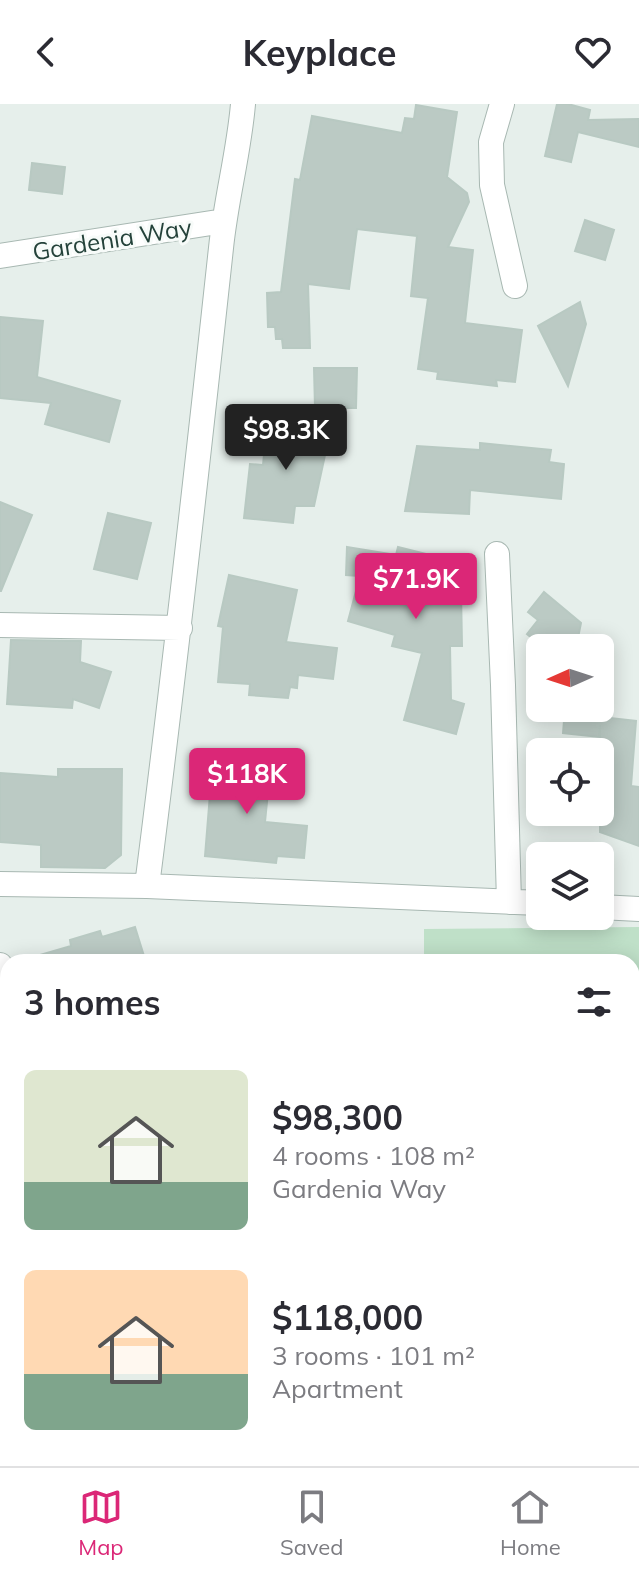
<!DOCTYPE html>
<html lang="en">
<head>
<meta charset="utf-8">
<style>
	:root { --surface:#fff; --page:#f2f2f3; --text:#2b2b33; --muted:#7c7c81; --line:#e1e1e2; --accent:#db2777 }
	body { margin:0; font-family:Mulish,sans-serif; background:var(--page); color:var(--text); height:100vh; display:flex; flex-direction:column; font-size:30px; white-space:nowrap }
	* { box-sizing:border-box; margin:0 }
	p { font-size:26px; color:var(--muted) }
	.icon { flex:none; width:44px; height:44px; fill:none; stroke:currentColor; stroke-width:2; stroke-linecap:round; stroke-linejoin:round }
	.map { position:relative; flex:1; overflow:hidden }
	.sheet { position:absolute; left:0px; top:850px; width:640px; height:512px; display:flex; flex-direction:column; background:var(--surface); border-radius:24px 24px 0 0; box-shadow:0 4px 20px #0003 }
	.sheet>* { flex:none }
	.needle { width:52px; rotate:267deg }
	.fabs { position:absolute; left:526px; top:530px; display:grid; gap:16px }
	.fabs a { display:grid; place-items:center; width:88px; height:88px; border-radius:12px; background:var(--surface); box-shadow:0 4px 20px #0003; font-size:40px }
	.price { position:absolute; translate:-50% -68px; padding:0 18px; border-radius:8px; background:var(--accent); color:#fff; font-size:26px; line-height:52px; filter:drop-shadow(0 2px 4px #0008) }
	.price::after { content:''; position:absolute; left:50%; top:48px; width:24px; height:18px; margin-left:-12px; background:inherit; clip-path:polygon(0 0,100% 0,50% 100%) }
	.price.current { background:#222; color:#fff }
	ul { padding:0; list-style:none }
	li { display:flex; align-items:center; gap:24px; height:200px; padding:0 24px }
	li span { display:grid; place-items:center; flex:none; width:224px; height:160px; border-radius:12px; color:#555 }
	li>.icon { margin-inline-start:auto }
	span .icon { width:96px; height:96px; fill:#fffc; stroke-width:1 }
	li b { font-size:34px }
	h2 { display:flex; justify-content:space-between; align-items:center; height:96px; padding:0 24px; font-size:34px }
	header { display:flex; justify-content:space-between; align-items:center; height:104px; padding:0 24px; background:var(--surface); font-size:36px; font-weight:700 }
	.menu { display:flex; justify-content:space-around; align-items:center; height:112px; border-top:2px solid var(--line); background:var(--surface); font-size:22px; color:var(--muted) }
	.menu a { display:grid; justify-items:center; gap:4px }
	.menu .current { color:var(--accent) }
	.map>svg:first-child { display:block }
</style>
</head>
<body>
<header><svg class="icon" aria-label="back" viewBox="0 0 24 24"><path d="M15 5l-7 7 7 7"/></svg>Keyplace<svg class="icon" aria-label="heart" viewBox="0 0 24 24"><path d="M12 20l-8-8c-3-5 5-10 8-4 3-6 11-1 8 4z"/></svg></header>
<div class="map">
<svg width="639" height="1362" viewBox="0 0 639 1362">
	<rect width="100%" height="100%" fill="#e6efeb"/>
	<!-- green -->
	<path fill="#bfe0c8" d="M639,823V1040L632,1041V858H424V825Z"/>
	<!-- building -->
	<path fill="#bbcac4" stroke="#b8c9c2" stroke-width="2" d="M557,0H568L590,6L588,16L639,15V43L578,28L571,58L545,52Z
		M416,1L457,8L447,73L467,89L469,98L448,143L473,146L465,219L522,226L515,278L496,276L497,282L437,275L438,268L418,265L428,194L411,192L417,132L357,125L349,185L308,180L310,244H283L282,235H276L275,223H268L267,189L281,188L295,75L300,76L312,12L402,29L405,14L414,15Z
		M32,59L65,63L62,90L29,86Z
		M585,116L614,126L605,156L575,147Z
		M580,198L586,220L568,282L538,222Z
		M0,213L43,217L37,273L120,297L109,338L45,320L51,299L0,294Z
		M314,264H357L356,304H315Z
		M267,318L327,323L325,351L314,402H295L293,419L244,414L250,360L263,361Z
		M480,339L551,346L549,358L564,360L561,395L470,386L469,410L405,407L417,342L480,346Z
		M0,398L32,411L1,487H0Z
		M108,409L151,419L137,475L94,465Z
		M347,443L396,451L398,443L474,462L469,488L461,487L462,542H450L451,596L464,600L456,630L404,616L422,549L392,542L395,531L348,517L360,472L346,471Z
		M229,471L297,486L286,538L337,544L333,575L298,571L297,584L290,583L288,594L249,591L250,580L218,578L223,523L218,522Z
		M544,488L581,519L576,544H544L527,530L538,516L528,508Z
		M11,536L81,537L80,558L111,568L99,604L73,595L72,604L7,600Z
		M565,604L601,608V613L636,617L631,682L639,683V742L600,728V621L599,633L563,629Z
		M213,653L271,658L265,718L307,722L304,754L277,752L276,759L205,752Z
		M58,665H122L121,751L105,764L41,763V741L0,738V669L58,673Z
		M135,823L144,852L124,858H41L40,851L71,842L70,836L100,827L102,833Z"/>
	<g fill="none" stroke-linecap="round" stroke-linejoin="round">
		<defs>
			<path id="minor" d="M502,0L491,38L492,81L515,182
				M0,152L224,117
				M497,450L503,581L509,798
				M0,521L180,524
				M0,780L147,782L540,799
				M147,782C174,570 198,357 221,144C226,95 239,48 243,0
				M600,803L639,805
				M0,861L8,877
				M151,1354L154,1362
				M387,1354L447,1358L564,1354"/>
		</defs>
		<!-- minor casing -->
		<use href="#minor" stroke="#a8b8b2" stroke-width="26"/>
		<!-- minor -->
		<use href="#minor" stroke="#fff" stroke-width="24"/>
	</g>
	<g text-anchor="middle" dominant-baseline="central" stroke-width="6" stroke-linejoin="round" paint-order="stroke">
		<!-- street labels -->
		<g font-size="24" fill="#24423a" stroke="#f7fbf9">
			<text transform="translate(112 135) rotate(-9)">Gardenia Way</text>
		</g>
	</g>
</svg>
<div class="fabs">
<a><svg class="needle" viewBox="-14 -14 28 28"><path d="M0-13l5 13h-10z" fill="#e53935"/><path d="M0 13l5-13h-10z" fill="#7c7c81"/></svg></a>
<a><svg class="icon" aria-label="locate" viewBox="0 0 24 24"><circle cx="12" cy="12" r="6"/><path d="M12 2v4M12 18v4M2 12h4M18 12h4"/></svg></a>
<a><svg class="icon" aria-label="layers" viewBox="0 0 24 24"><path d="M12 4l9 5-9 5-9-5zM3 14l9 5 9-5"/></svg></a>
</div>
<b class="price current" style="left:286px;top:368px">$98.3K</b>
<b class="price" style="left:416px;top:517px">$71.9K</b>
<b class="price" style="left:247px;top:712px">$118K</b>
<section class="sheet">
<h2>3 homes<svg class="icon" aria-label="filters" viewBox="0 0 24 24"><path d="M4 7h16M4 17h16"/><circle cx="9" cy="7" r="2"/><circle cx="15" cy="17" r="2"/></svg></h2>
<ul>
<li><span style="background:linear-gradient(#dfe7d0 70%,#7fa58c 0)"><svg class="icon" aria-label="home" viewBox="0 0 24 24"><path d="M3 11l9-7 9 7M6 9v11h12V9"/></svg></span><div><b>$98,300</b><p>4 rooms · 108 m²</p><p>Gardenia Way</p></div></li>
<li><span style="background:linear-gradient(#ffd9b3 65%,#7fa58c 0)"><svg class="icon" aria-label="home" viewBox="0 0 24 24"><path d="M3 11l9-7 9 7M6 9v11h12V9"/></svg></span><div><b>$118,000</b><p>3 rooms · 101 m²</p><p>Apartment</p></div></li>
</ul>
</section>
</div>
<nav class="menu">
<a class="current"><svg class="icon" aria-label="map" viewBox="0 0 24 24"><path d="M3 6l6-2 6 2 6-2v14l-6 2-6-2-6 2zM9 4v14M15 6v14"/></svg>Map</a>
<a><svg class="icon" aria-label="saved" viewBox="0 0 24 24"><path d="M7 4h10v16l-5-4-5 4z"/></svg>Saved</a>
<a><svg class="icon" aria-label="home" viewBox="0 0 24 24"><path d="M3 11l9-7 9 7M6 9v11h12V9"/></svg>Home</a>
</nav>
</body>
</html>
